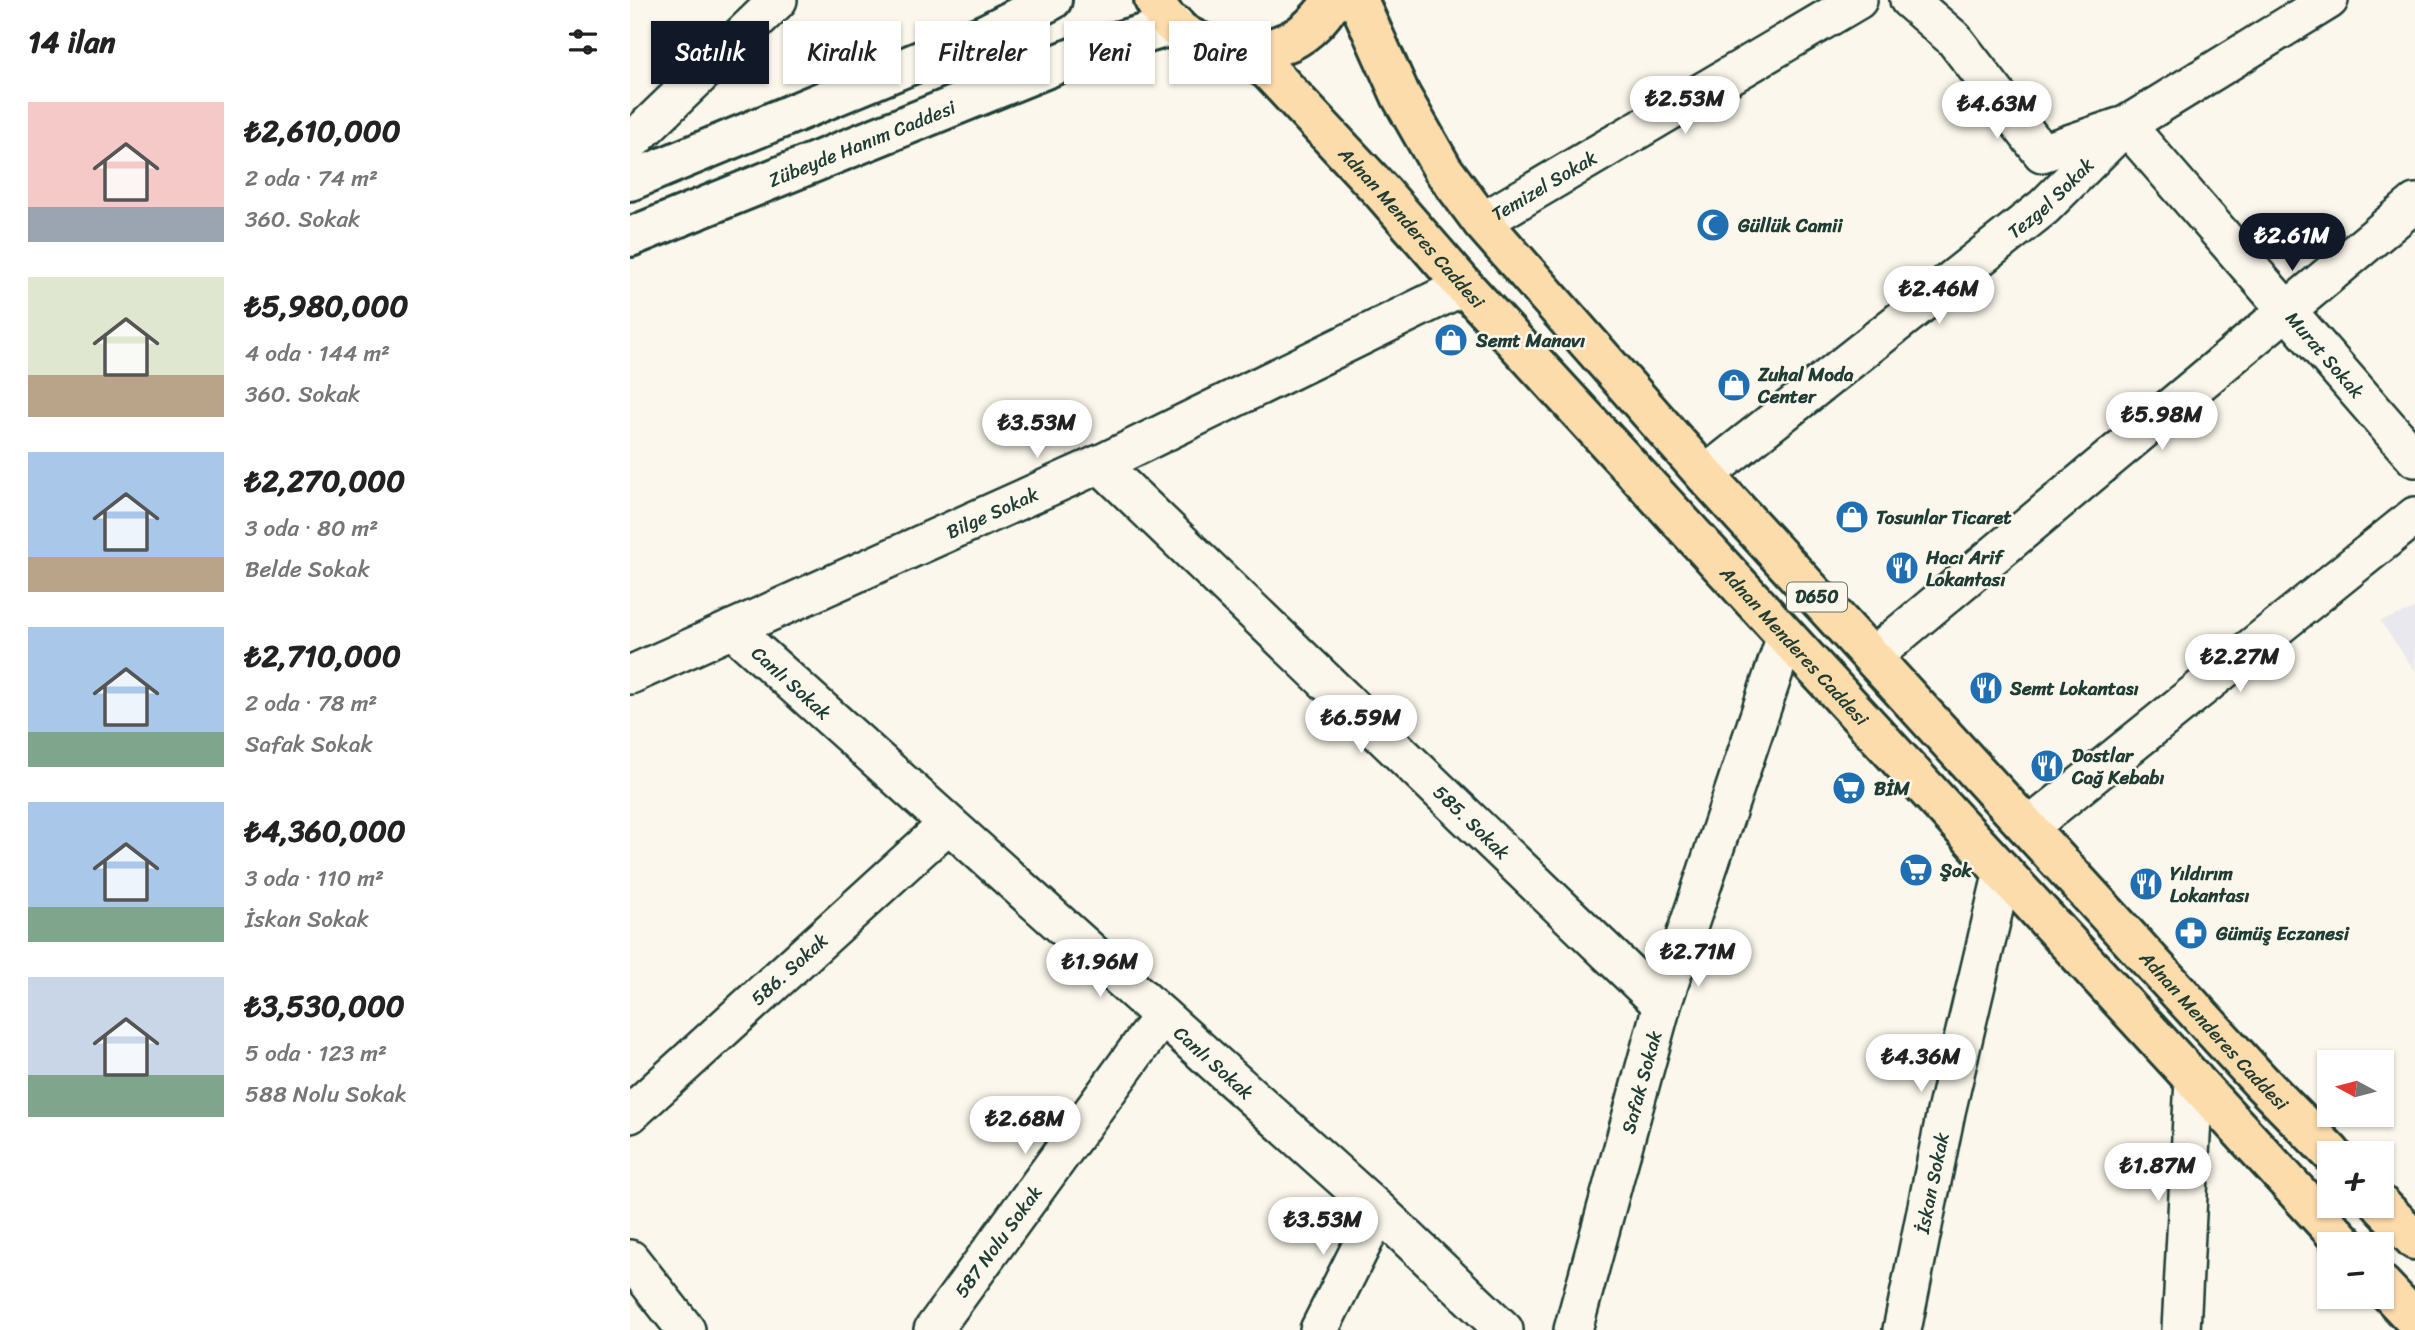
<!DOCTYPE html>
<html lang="tr">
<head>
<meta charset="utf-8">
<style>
	:root { --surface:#fff; --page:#f2f2f2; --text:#222; --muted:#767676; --accent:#111827 }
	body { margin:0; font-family:Sriracha,sans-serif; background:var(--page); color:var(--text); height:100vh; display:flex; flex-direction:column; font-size:26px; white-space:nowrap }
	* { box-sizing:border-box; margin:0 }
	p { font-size:23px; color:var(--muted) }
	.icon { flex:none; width:38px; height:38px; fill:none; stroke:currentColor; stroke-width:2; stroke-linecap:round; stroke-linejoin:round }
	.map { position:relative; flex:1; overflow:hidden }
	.drawer { display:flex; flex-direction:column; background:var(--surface); width:630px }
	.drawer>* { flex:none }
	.hud { position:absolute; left:21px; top:21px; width:665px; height:63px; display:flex; gap:14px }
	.needle { width:46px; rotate:277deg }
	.tools { position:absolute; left:1687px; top:1050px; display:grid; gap:14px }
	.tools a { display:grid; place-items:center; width:77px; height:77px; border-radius:0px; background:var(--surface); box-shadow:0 2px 5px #0004; font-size:35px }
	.price { position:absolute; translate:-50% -60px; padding:0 16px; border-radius:24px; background:#fff; color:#222; font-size:23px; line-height:46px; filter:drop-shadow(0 2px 4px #0008) }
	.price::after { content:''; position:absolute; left:50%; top:42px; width:21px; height:16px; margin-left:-10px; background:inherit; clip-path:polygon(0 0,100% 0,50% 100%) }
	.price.on { background:var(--accent); color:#fff }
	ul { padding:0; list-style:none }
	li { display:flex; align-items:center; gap:21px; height:175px; padding:0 28px }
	li span { display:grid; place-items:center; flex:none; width:196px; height:140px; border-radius:0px; color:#555 }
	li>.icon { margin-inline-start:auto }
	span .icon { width:84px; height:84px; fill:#fffc; stroke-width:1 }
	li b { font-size:30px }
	h2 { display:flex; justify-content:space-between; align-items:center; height:84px; padding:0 28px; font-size:30px }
	.tag { padding:0 24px; border-radius:0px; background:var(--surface); box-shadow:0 2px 5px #0004; font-size:24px; line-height:63px }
	.tag.on { background:var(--accent); color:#fff }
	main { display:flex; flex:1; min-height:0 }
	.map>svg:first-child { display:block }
</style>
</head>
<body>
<main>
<section class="drawer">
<h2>14 ilan<svg class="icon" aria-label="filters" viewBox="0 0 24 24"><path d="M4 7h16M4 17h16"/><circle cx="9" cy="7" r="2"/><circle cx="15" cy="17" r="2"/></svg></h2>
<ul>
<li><span style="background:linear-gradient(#f6c9c9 75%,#9aa5b1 0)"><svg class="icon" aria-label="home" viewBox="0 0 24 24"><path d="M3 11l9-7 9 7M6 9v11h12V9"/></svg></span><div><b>₺2,610,000</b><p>2 oda · 74 m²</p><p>360. Sokak</p></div></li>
<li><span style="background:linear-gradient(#dfe7d0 70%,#b9a48a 0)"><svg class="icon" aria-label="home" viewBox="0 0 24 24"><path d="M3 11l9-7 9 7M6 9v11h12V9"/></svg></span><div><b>₺5,980,000</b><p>4 oda · 144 m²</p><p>360. Sokak</p></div></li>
<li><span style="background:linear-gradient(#a9c7e8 75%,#b9a48a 0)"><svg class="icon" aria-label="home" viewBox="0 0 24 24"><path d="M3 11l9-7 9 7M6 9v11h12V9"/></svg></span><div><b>₺2,270,000</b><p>3 oda · 80 m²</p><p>Belde Sokak</p></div></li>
<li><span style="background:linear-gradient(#a9c7e8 75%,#7fa58c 0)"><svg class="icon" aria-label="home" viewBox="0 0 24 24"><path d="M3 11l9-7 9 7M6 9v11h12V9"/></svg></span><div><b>₺2,710,000</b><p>2 oda · 78 m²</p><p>Safak Sokak</p></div></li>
<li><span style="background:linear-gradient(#a9c7e8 75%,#7fa58c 0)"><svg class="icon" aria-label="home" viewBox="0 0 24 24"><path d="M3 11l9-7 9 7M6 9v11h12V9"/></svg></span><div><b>₺4,360,000</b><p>3 oda · 110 m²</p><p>İskan Sokak</p></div></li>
<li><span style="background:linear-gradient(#c9d6e8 70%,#7fa58c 0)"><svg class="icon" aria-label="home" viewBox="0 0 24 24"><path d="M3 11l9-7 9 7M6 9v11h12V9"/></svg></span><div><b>₺3,530,000</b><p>5 oda · 123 m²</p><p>588 Nolu Sokak</p></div></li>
</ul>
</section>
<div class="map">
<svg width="1785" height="1330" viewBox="0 0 1785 1330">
	<rect width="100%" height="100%" fill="#fbf7ec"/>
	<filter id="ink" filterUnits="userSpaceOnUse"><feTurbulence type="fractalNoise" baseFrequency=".0143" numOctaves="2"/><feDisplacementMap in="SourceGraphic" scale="14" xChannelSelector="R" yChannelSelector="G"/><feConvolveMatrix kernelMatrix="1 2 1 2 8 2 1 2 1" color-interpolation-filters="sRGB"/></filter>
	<g filter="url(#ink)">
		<!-- built -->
		<path fill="#eae8ef" d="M1785,609V671L1750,621Z"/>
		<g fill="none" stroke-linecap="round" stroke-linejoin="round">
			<defs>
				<g id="street">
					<path d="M1279,0L1324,39L1412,153L1489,127"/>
					<path id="s1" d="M1496,125L1785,458"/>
					<path d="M0,143L148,0"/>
					<path id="s2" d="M852,222L1228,0"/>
					<path id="s3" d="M470,464L1032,1005"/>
					<path id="s4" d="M1075,475L1414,207L1496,125L1699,0"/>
					<path id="s5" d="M102,629L749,1211L874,1330"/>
					<path d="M1242,657L1785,203"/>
					<path id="s6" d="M0,675L470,464L834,286"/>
					<path d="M1399,827L1785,516"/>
					<path id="s7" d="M0,1114L318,824"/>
					<path d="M0,1259L56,1330"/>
					<path id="s8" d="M303,1330L532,1016"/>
					<path d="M689,1330L749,1211"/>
					<path id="s9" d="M943,1330L1032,1005L1156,636"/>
					<path id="s10" d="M1272,1330L1316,1112L1373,871"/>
					<path d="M1551,1330L1564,1079"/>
				</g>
				<g id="secondary">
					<path d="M0,181L355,34L422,0"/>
					<path id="s11" d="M0,237L472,46L545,25"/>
				</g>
				<g id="primary">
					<path d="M524,0C548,48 613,63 660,41C679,32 692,16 703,0"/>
					<path id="s12" d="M728,0L771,96L812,168L852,222L1075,475L1631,1082L1701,1153"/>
					<path id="s13" d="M610,51L639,71L753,193L834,286L1715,1244"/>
					<path d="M1752,1206L1785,1240"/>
					<path d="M1752,1285L1785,1320"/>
				</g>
			</defs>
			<!-- street casing -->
			<use href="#street" stroke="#1f3d34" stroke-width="42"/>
			<!-- secondary casing -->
			<use href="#secondary" stroke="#1f3d34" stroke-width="44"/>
			<!-- primary casing -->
			<use href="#primary" stroke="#1f3d34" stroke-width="44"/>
			<!-- street -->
			<use href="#street" stroke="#fbf7ec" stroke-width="37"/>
			<!-- secondary -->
			<use href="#secondary" stroke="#fbf7ec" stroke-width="38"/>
			<!-- primary -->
			<use href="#primary" stroke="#fddcac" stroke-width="38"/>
		</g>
	</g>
	<!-- icons -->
	<defs>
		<symbol id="mosque-disc" viewBox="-11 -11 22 22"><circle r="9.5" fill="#1f6fb2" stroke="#fbf7ec"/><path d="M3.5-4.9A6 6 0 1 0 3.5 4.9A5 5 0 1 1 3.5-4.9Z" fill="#fff"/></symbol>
		<symbol id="shop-disc" viewBox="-11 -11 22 22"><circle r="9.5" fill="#1f6fb2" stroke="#fbf7ec"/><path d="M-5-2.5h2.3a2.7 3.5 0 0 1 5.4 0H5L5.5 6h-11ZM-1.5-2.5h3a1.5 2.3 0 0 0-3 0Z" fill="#fff"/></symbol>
		<symbol id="restaurant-disc" viewBox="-11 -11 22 22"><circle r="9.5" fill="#1f6fb2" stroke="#fbf7ec"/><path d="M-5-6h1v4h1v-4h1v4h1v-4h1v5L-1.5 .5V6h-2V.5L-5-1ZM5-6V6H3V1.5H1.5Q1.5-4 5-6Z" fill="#fff"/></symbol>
		<symbol id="supermarket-disc" viewBox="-11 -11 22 22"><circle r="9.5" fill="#1f6fb2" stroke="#fbf7ec"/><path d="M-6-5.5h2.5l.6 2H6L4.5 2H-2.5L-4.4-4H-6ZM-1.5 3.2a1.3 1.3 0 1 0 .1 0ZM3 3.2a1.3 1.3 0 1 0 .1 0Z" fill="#fff"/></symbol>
		<symbol id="pharmacy-disc" viewBox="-11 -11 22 22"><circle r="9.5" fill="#1f6fb2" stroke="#fbf7ec"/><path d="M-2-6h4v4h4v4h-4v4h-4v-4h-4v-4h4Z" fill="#fff"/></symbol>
	</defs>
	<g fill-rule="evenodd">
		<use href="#mosque-disc" x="1064" y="206" width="38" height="38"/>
		<use href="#shop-disc" x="802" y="321" width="38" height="38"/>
		<use href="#shop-disc" x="1085" y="366" width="38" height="38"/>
		<use href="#shop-disc" x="1203" y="498" width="38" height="38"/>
		<use href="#restaurant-disc" x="1253" y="549" width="38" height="38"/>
		<use href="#restaurant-disc" x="1337" y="669" width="38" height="38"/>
		<use href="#restaurant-disc" x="1398" y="747" width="38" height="38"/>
		<use href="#supermarket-disc" x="1200" y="769" width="38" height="38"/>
		<use href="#supermarket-disc" x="1267" y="851" width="38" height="38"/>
		<use href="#restaurant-disc" x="1497" y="865" width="38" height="38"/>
		<use href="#pharmacy-disc" x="1542" y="914" width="38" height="38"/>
	</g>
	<g text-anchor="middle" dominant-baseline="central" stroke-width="5" stroke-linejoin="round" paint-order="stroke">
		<!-- shield labels -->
		<rect fill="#fbf7ec" stroke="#61756b" stroke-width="2" x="1157" y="582.5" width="60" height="29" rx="5"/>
		<g font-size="18" font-weight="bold" fill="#1f3d34">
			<text x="1187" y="597">D650</text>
		</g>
		<!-- street labels -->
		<g font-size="19" fill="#1f3d34" stroke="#fbf7ec">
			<text stroke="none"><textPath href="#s11" startOffset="250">Zübeyde Hanım Caddesi</textPath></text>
			<text stroke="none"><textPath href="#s2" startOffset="72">Temizel Sokak</textPath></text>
			<text stroke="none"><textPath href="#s4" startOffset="443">Tezgel Sokak</textPath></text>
			<text stroke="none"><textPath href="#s13" startOffset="247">Adnan Menderes Caddesi</textPath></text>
			<text stroke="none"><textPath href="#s1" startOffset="304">Murat Sokak</textPath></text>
			<text stroke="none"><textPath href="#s6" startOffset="397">Bilge Sokak</textPath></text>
			<text stroke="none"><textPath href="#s13" startOffset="814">Adnan Menderes Caddesi</textPath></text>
			<text stroke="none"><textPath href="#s5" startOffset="80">Canlı Sokak</textPath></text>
			<text stroke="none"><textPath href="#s3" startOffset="516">585. Sokak</textPath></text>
			<text stroke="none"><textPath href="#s7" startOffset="215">586. Sokak</textPath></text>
			<text stroke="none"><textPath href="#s12" startOffset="1346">Adnan Menderes Caddesi</textPath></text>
			<text stroke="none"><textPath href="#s5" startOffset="648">Canlı Sokak</textPath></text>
			<text stroke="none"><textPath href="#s9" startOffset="257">Safak Sokak</textPath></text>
			<text stroke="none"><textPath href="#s10" startOffset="150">İskan Sokak</textPath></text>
			<text stroke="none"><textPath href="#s8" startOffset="110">587 Nolu Sokak</textPath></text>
		</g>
		<!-- poi labels -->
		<g font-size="19" font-weight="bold" fill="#1f3d34" stroke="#fbf7ec" text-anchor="start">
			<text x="1108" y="225">Güllük Camii</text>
			<text x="846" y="340">Semt Manavı</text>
			<text x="1128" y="374">Zuhal Moda<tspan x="1128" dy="22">Center</tspan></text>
			<text x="1246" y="517">Tosunlar Ticaret</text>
			<text x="1296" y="557">Hacı Arif<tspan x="1296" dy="22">Lokantası</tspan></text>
			<text x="1380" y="688">Semt Lokantası</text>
			<text x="1442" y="755">Dostlar<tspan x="1442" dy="22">Cağ Kebabı</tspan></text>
			<text x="1244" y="788">BİM</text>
			<text x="1310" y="870">Şok</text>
			<text x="1540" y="873">Yıldırım<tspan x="1540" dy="22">Lokantası</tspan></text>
			<text x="1586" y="933">Gümüş Eczanesi</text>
		</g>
	</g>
</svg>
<div class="tools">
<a><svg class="needle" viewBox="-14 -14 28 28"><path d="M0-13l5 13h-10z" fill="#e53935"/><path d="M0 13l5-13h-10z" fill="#767676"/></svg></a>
<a>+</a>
<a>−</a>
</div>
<b class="price" style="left:1055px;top:136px">₺2.53M</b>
<b class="price" style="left:1367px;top:141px">₺4.63M</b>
<b class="price on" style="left:1662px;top:273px">₺2.61M</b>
<b class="price" style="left:1309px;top:326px">₺2.46M</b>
<b class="price" style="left:1532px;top:452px">₺5.98M</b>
<b class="price" style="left:407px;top:460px">₺3.53M</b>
<b class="price" style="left:1610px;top:694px">₺2.27M</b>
<b class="price" style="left:731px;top:755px">₺6.59M</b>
<b class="price" style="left:1068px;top:989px">₺2.71M</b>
<b class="price" style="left:470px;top:999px">₺1.96M</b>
<b class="price" style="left:1291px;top:1094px">₺4.36M</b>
<b class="price" style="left:395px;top:1156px">₺2.68M</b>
<b class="price" style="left:1528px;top:1203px">₺1.87M</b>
<b class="price" style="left:693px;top:1257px">₺3.53M</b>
<div class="hud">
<a class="tag on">Satılık</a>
<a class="tag">Kiralık</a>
<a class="tag">Filtreler</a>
<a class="tag">Yeni</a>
<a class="tag">Daire</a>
</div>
</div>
</main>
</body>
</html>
